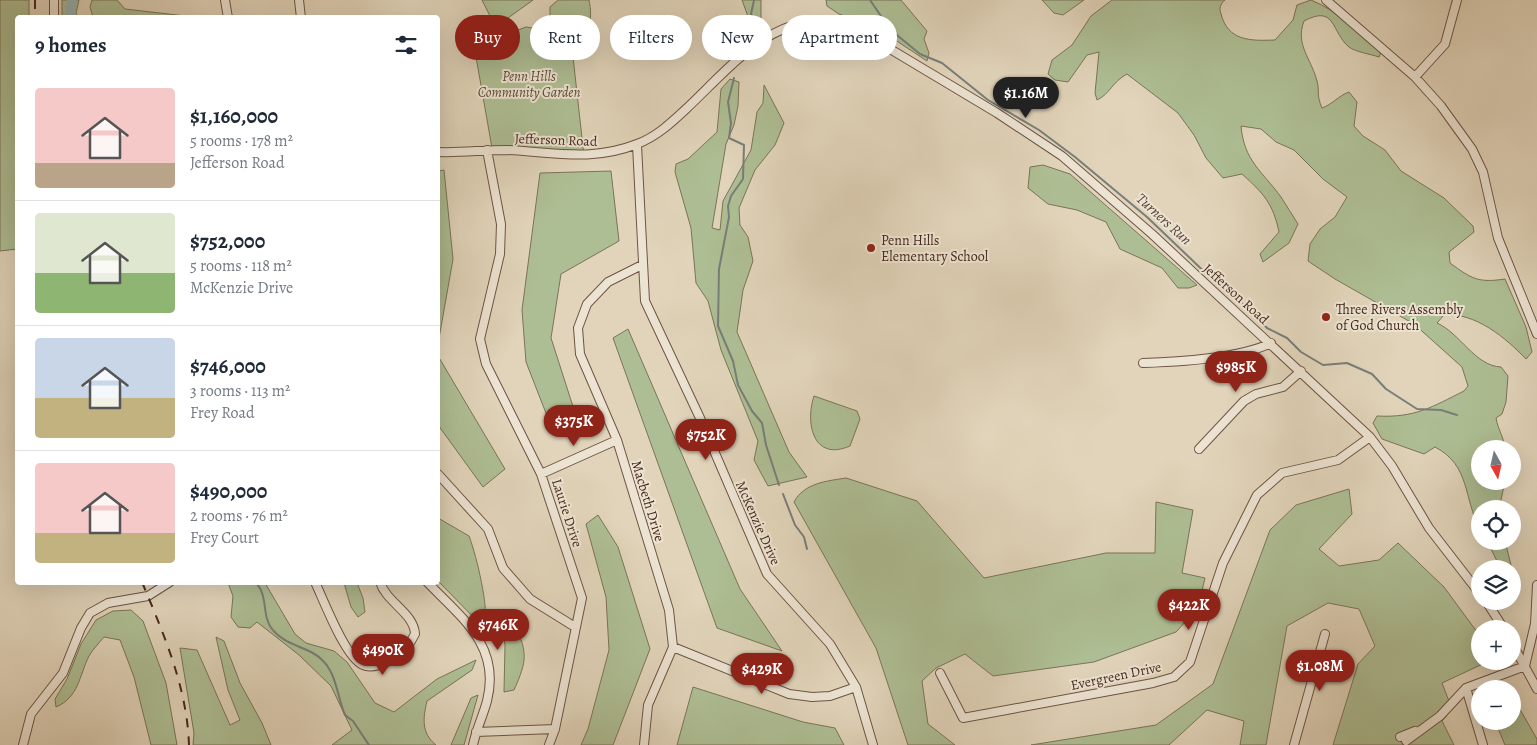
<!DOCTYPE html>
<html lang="en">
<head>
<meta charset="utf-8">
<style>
	:root { --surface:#fff; --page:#f2f2f3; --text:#1f2937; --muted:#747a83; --line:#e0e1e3; --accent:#8f2418 }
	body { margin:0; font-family:Alegreya,serif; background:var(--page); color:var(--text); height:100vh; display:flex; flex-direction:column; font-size:19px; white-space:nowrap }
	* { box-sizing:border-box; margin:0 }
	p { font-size:16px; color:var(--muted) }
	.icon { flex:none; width:28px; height:28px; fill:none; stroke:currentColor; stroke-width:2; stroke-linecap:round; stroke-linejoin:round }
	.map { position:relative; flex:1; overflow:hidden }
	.sheet { position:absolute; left:15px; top:15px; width:425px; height:570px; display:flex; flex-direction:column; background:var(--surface); border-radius:5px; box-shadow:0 5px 20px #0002 }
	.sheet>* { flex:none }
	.top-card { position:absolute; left:455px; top:15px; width:475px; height:45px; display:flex; gap:10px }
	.needle { width:32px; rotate:172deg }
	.tools { position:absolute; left:1471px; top:440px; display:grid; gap:10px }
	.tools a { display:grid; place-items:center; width:50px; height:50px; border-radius:50%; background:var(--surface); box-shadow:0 5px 20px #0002; font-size:25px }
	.price { position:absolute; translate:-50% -42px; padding:0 11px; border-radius:18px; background:var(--accent); color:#fff; font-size:16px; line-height:32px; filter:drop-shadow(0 1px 2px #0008) }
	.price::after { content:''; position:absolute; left:50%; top:30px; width:15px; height:11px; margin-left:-8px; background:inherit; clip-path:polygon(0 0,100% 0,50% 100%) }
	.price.current { background:#222; color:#fff }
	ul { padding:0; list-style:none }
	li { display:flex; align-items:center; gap:15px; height:125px; padding:0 20px }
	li+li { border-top:1px solid var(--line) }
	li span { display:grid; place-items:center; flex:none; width:140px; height:100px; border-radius:5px; color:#555 }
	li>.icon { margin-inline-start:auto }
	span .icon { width:60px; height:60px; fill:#fffc; stroke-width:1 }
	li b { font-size:21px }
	h2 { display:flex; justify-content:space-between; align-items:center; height:60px; padding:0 20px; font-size:21px }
	.pill { padding:0 18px; border-radius:22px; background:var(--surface); box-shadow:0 5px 20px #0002; font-size:18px; line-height:45px }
	.pill.current { background:var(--accent); color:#fff }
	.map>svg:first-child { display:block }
</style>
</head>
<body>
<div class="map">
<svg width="1537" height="745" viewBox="0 0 1537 745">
	<rect width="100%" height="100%" fill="#e1d4ba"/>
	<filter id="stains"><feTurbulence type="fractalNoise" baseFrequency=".004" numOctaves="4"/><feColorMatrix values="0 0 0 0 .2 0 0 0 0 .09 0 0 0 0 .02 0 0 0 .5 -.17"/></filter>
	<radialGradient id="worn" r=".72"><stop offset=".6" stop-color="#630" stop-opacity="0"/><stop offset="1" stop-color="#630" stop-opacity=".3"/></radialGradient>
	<!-- green -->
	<path fill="#aebe94" stroke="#7b7458" d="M0,0H29V17L18,18L17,249L0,251Z
		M62,0H79L76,13L77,17H62Z
		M92,0H117L125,9L194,17H93L90,7Z
		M482,0H533L501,23L491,18Z
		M558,0H589C593,18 590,39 572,48L584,156L492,148L476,57L495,47L498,41L508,34L526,27L532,28L550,19V7Z
		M742,0H761V27L756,33L751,32V25Z
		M826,0H901L927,31L924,39L929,53L927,61L877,28L839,14L827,6Z
		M1042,0H1084L1063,15L1054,13Z
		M1112,0H1225C1220,4 1219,9 1221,14C1228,41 1250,41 1275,40L1293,20L1297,5L1311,0C1338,11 1359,32 1381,52L1379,57C1370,54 1356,52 1349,47C1331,32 1336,4 1304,21C1295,45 1311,58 1317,81C1320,92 1316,94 1322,108C1333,104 1338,96 1349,92L1357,102L1354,126L1363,136L1385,150L1401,171L1444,198L1473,226L1474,232L1449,252L1450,263C1472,279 1478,283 1505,279L1526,327L1532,352L1526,359C1506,338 1475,312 1444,315L1437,323C1460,333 1475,366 1501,367L1508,376L1506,402L1502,414L1496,418C1498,430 1504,437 1505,449H1480V481H1505L1499,509H1480V529C1463,498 1471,466 1435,447L1424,454L1382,439L1373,423L1377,416C1415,418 1432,407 1464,391L1468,386L1462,367L1414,324L1335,279L1308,261L1310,244L1320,229L1335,217L1347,197L1323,179L1294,150L1276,142L1261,129L1241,126C1244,161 1262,171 1281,197C1287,206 1292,215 1298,224L1289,243L1263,262L1260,254L1279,232C1273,203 1263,193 1242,174L1223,178L1206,158L1194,135L1178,113L1127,74C1112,82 1110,94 1097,100L1095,93L1099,52L1087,55L1068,82L1055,80L1048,74L1052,60L1072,45L1091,16Z
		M730,79L739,82L738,106L734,125L726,144L712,228L720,230L723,201L751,150L757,112L763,103L764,85L784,123L775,145L755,170L739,208L740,225L748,237L753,261L743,290L737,332L789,452L807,477L768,486L754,460L758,441L721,350L708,301L696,283L691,228L675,172L676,164L688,159L717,132L721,89Z
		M1043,165L1070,174L1197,285L1189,288H1178L1162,268L1120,249L1106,222L1077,210L1048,204L1028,188L1030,167Z
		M444,170L453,259L438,344V171Z
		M611,171L619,241L561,274L551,338L577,419L551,426L526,362L522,310L540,173Z
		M628,329L740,589L782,651L717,628L613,338Z
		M438,356L505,469L483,487L438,425Z
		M814,396L857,411L860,419L850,446C813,462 805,423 814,396Z
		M846,478L917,501L984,578L1106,553H1155L1156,502L1193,510L1182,573L1205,578L1198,608L1176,632L1094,662L993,676L965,654L936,668L922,681L928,724L955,745H908L876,648L794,502C804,483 827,481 846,478Z
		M1349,489L1352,514L1319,549L1339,566L1379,560L1398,543L1444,587L1480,636V661H1489L1442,683L1452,709L1442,721L1454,745H1333L1358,664L1375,646L1359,609L1328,603L1287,626L1266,745H1240L1244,721L1207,710L1169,745H1031L1156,725L1213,684L1270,530L1296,505Z
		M598,515L618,547L650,649L613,745H581L588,729L609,650L606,597L586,524Z
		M438,518L469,536C477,557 489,608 485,629L438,581Z
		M1487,541H1505L1512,569H1501Z
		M228,583H265L295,634L306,643L334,651L347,662L375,703L394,712L437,679L476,660L472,670L427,701C423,718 421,733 436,745H332L352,730L331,686L299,655L257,622L250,628L238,627L231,617L233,596Z
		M344,583H357L363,598L365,612L358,617L351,607Z
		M498,609C513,617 526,643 524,660C523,670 518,681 514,690L504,692L505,645Z
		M131,610L143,621L166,683L177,745H151L134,677L120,640L104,637C99,643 93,649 89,656C79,676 79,697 56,707L55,699L67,679L81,644L96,620L113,611Z
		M216,637L224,641L240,683L262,723L271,745H193L194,733L180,648L197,650L230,725L240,720L228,690Z
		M693,687L803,722L835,728L844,745H677Z
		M478,695L464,745H451L471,698Z
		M1518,706L1537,739V745H1505L1495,721H1512L1513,707Z"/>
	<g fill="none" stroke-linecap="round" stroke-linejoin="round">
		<!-- stream -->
		<path stroke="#787e7a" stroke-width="2" d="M754,0L751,14L760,32
			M870,0L885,22L898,36L920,54L942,63L988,100L1039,130L1075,157L1147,217L1214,281L1251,311L1267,328L1287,338L1301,352L1323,365L1347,363L1372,374L1386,389L1417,409L1441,410L1457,415
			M734,78L728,102L731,123L729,138L744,145L743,179L731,196L728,206L729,217L719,269L718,326L733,361L738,385L752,411L762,423L766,445L779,485
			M783,494L795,525L804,537L807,549
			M255,582C269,595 261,615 272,629C282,642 297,645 311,652C338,666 335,692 345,715L353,721L369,745"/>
		<!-- river -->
		<path stroke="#98b6b9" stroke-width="10" d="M70,18L72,0"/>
		<defs>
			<path id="minor" d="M54,0V18
				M225,0L228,18
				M299,0L301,18
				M1326,0L1415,77L1441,106L1472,149L1483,172L1498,238L1537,334
				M1415,77L1445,44L1457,0
				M637,145L645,301L700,418L767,574L830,644L856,687L873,745
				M487,150L501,224L500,254L480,339L486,364L541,474L582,598L555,729L549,745
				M438,152C460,153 483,150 506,150C553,152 592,162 637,144C656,137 671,123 686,109C734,64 782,0 855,28L997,113L1062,156L1152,234L1370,437L1392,466L1429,528L1480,594
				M642,265L608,282L587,304L578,328L580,354L617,440L669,610L673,647L648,705L644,745
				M1143,363C1177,362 1241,358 1271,343
				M1199,449L1244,401L1256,394L1283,387L1301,371
				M438,474L488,529L503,568L530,599L575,627
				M541,474L617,440
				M315,582C324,601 345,657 363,665C371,669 381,665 389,661C399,655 410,645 415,634C414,613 386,602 380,582
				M427,582C462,618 501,646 487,701C483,716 476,730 473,745
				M1486,601L1504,629
				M1512,643L1537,689
				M673,647L789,694L812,697L830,696L856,687
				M1525,666L1535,624L1537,585
				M940,673L963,718L1153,683L1174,677L1190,662L1223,563L1257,495L1282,473L1338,460L1370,437
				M1466,688L1483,745
				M476,732L555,729
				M1400,737L1415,731
				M1406,741L1440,716L1466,688L1525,666
				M23,745L31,714L63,673L81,628L90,613L108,603L148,596L170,582
				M1294,745L1325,634"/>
		</defs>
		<!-- minor casing -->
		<use href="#minor" stroke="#6e5444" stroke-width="10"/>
		<!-- minor -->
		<use href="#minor" stroke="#ece3d2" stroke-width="8"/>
		<!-- rail -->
		<path stroke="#48291c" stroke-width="2" stroke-dasharray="9 9" stroke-linecap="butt" d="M35,0V18
			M142,582C164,635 187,687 189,745"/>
	</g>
	<!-- markers -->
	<g fill="#8f2418" stroke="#ece3d2" stroke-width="2">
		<circle cx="871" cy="248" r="5"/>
		<circle cx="1326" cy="317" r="5"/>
	</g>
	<g text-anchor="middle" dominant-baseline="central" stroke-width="4" stroke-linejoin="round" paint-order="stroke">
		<!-- park labels -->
		<g font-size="14" font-style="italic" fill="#5c4734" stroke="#ece3d2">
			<text x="529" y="76">Penn Hills<tspan x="529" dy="16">Community Garden</tspan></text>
		</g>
		<!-- street labels -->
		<g font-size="14" fill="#48291c" stroke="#ece3d2">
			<text transform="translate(556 140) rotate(2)">Jefferson Road</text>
			<text transform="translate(1236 294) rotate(42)">Jefferson Road</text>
			<text transform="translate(648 501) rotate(73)">Macbeth Drive</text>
			<text transform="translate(567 513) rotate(72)">Laurie Drive</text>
			<text transform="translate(758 523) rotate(66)">McKenzie Drive</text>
			<text transform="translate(1116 676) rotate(-12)">Evergreen Drive</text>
		</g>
		<!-- poi labels -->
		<g font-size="14" fill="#48291c" stroke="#ece3d2" text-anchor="start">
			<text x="881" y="240">Penn Hills<tspan x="881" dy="16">Elementary School</tspan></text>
			<text x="1336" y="309">Three Rivers Assembly<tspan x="1336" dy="16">of God Church</tspan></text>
		</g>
		<!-- water labels -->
		<g font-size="15" font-style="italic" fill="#58453b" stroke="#ece3d2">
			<text transform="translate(1164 219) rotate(42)">Turners Run</text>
		</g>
	</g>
	<rect width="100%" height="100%" filter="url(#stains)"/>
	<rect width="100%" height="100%" fill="url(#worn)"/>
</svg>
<div class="tools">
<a><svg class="needle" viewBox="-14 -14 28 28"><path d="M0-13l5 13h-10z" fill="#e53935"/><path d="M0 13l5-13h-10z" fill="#747a83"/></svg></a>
<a><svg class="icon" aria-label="locate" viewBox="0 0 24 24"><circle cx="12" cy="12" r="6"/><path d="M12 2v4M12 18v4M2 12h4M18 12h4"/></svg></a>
<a><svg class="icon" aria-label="layers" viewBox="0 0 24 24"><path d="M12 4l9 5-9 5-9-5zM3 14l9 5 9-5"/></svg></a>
<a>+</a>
<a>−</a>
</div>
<b class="price current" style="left:1026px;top:119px">$1.16M</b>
<b class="price" style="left:1236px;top:393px">$985K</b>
<b class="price" style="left:574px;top:447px">$375K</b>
<b class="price" style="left:706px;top:461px">$752K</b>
<b class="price" style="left:1189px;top:631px">$422K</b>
<b class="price" style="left:498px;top:651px">$746K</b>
<b class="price" style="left:383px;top:676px">$490K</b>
<b class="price" style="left:1320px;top:692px">$1.08M</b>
<b class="price" style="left:762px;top:695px">$429K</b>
<div class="top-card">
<a class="pill current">Buy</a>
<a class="pill">Rent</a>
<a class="pill">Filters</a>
<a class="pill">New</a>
<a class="pill">Apartment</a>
</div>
<section class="sheet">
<h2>9 homes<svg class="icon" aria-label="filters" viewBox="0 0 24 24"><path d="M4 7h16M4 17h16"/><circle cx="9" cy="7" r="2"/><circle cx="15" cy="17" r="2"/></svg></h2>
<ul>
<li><span style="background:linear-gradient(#f6c9c9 75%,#b9a48a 0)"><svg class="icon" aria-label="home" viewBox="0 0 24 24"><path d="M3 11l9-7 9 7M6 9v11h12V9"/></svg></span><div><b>$1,160,000</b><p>5 rooms · 178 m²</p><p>Jefferson Road</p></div></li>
<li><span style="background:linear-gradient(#dfe7d0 60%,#8fb573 0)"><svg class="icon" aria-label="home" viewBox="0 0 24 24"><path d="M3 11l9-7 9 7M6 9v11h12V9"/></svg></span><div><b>$752,000</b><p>5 rooms · 118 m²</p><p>McKenzie Drive</p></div></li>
<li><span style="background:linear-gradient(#c9d6e8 60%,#c2b280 0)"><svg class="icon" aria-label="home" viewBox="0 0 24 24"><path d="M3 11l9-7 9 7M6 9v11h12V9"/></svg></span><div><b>$746,000</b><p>3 rooms · 113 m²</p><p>Frey Road</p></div></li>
<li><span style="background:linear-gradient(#f6c9c9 70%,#c2b280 0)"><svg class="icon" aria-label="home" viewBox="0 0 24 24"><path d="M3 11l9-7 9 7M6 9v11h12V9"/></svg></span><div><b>$490,000</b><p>2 rooms · 76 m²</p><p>Frey Court</p></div></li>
</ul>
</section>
</div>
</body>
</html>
